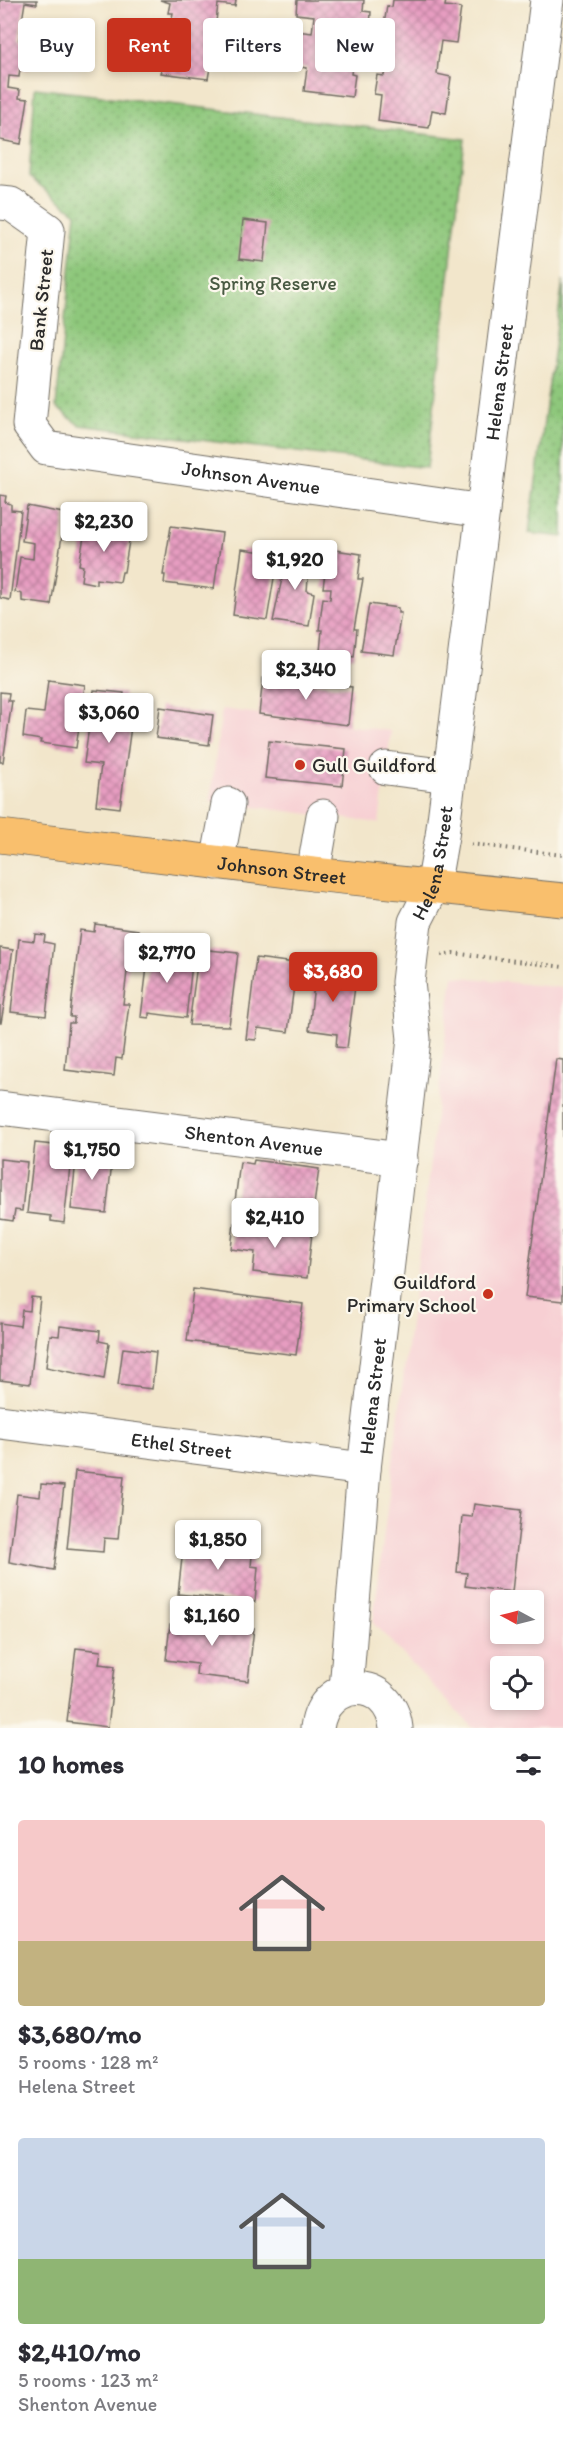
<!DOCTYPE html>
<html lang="en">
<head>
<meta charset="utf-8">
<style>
	:root { --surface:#fff; --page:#f2f2f3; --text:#2b2b33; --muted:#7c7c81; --accent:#c8321e }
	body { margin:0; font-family:Itim,sans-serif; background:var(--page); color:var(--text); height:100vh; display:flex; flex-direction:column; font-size:22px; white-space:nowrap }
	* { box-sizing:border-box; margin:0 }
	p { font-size:20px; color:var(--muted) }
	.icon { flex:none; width:33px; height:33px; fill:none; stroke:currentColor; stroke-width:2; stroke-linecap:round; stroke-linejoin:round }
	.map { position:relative; height:1728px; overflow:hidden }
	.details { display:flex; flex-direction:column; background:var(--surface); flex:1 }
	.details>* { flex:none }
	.banner { position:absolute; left:18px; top:18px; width:528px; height:54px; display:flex; gap:12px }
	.needle { width:39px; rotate:277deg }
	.tools { position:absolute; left:490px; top:1590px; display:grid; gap:12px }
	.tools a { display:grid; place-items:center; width:54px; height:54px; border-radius:6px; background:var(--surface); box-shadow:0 3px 9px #0003; font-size:30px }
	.price { position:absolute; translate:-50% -51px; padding:0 14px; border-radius:6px; background:#fff; color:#222; font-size:20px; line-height:39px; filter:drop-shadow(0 2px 3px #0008) }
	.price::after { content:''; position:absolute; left:50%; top:36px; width:18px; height:14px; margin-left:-9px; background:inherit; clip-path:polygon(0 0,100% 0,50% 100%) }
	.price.current { background:var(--accent); color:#fff }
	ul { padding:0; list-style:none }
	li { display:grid; align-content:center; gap:12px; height:318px; padding:0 18px }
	li span { display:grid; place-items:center; height:186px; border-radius:6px; color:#555 }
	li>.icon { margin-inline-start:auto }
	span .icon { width:108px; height:108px; fill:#fffc; stroke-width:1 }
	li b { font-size:26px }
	h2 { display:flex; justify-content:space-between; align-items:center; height:72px; padding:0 18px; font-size:26px }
	.chip { padding:0 21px; border-radius:6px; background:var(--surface); box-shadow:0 3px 9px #0003; font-size:21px; line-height:54px }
	.chip.current { background:var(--accent); color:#fff }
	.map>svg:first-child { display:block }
</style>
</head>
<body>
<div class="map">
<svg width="563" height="1728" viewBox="0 0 563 1728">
	<defs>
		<pattern id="grass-dots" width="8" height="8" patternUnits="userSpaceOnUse" patternTransform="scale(1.5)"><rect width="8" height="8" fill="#8ec77b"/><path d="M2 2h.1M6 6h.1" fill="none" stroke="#74a265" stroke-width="1.8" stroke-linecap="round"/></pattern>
		<pattern id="building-cross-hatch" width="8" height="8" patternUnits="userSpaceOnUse" patternTransform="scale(1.5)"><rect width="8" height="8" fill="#e79dc1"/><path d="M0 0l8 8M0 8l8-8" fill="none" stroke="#bb809d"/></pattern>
	</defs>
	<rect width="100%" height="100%" fill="#fbf7ec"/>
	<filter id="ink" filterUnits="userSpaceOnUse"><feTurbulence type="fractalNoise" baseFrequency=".0167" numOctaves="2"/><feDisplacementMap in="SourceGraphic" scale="12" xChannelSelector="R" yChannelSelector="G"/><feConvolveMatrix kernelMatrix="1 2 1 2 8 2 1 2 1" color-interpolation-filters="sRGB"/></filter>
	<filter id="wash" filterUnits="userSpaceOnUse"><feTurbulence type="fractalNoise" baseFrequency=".008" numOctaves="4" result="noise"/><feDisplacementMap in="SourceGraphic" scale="24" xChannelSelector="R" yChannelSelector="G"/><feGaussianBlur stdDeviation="1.35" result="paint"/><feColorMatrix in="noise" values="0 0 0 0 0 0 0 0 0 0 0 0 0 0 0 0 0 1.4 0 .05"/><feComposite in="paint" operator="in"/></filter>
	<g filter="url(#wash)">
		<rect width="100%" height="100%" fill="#f2e6cb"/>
		<!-- built -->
		<path fill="#f7cfd3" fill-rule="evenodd" d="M222,709L391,731L379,823L210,801Z
			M453,976L563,988V1728H473L373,1623ZM501,1600H534V1634H501ZM501,1666H534V1700H501Z"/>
		<!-- grass -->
		<path fill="url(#grass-dots)" stroke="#5c7953" stroke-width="1.5" d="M35,88L465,139L427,468L79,425L56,407L76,213L29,177Z
			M563,280V537L529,533Z"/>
		<g id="blocks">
			<!-- building -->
			<path fill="url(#building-cross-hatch)" d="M0,0H37V4L25,2L19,40L34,43L30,69L20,68L19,77L9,76L8,88L20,90L19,98L28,99L21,144L0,140Z
				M160,0H236L235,6L218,4L216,22L239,25L234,59L212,56L208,79L161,73L173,13H168L170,3Z
				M297,0H364L363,11L371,12L370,28L361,27L360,37H356L351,74L355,75L352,97L304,91L307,68L284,65L288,30L312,33L314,16L296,14Z
				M393,0H446L445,6L461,8L456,43L441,41L438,62L437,74L451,77L446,113L432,110L429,128L378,121L381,95L374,94L377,75L384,76L391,26L384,25L387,6L392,7Z
				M243,220L268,223L264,262L239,259Z
				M0,495L6,496L5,502L11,504V510L21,511L10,600L0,598Z
				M27,506L63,513L65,517L51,605L22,601V594L15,592L20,557L33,559L34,543L22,541Z
				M105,522L128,525L126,534L130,535L124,572H122L120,582L96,579V584L81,581L83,566L79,565L86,525L104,528Z
				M171,526L222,533L214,589L164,583L165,575H163Z
				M242,549L278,554L267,620L233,615Z
				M328,549L361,554L358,579H363L354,629H357L354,657L320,652L322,630H319L323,598L330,599L331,588H323Z
				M288,550L310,553L307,591L314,593L309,626L273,621Z
				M369,604L398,608V613H401L394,655L361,651Z
				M263,678L352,687L348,725L259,714Z
				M48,680L85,685L76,748L40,743L41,740L23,737L26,711L44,713Z
				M94,690L124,693L123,702L134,704L120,808L96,805L101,765L84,763Z
				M0,692L9,693L8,701H12L3,762H0Z
				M160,707L213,715L209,745L156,738Z
				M269,741L346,749L342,786L265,778Z
				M95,924L138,930L134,956H129L123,1004H129L122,1059L116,1058L114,1076L65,1070L69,1023H74V1017H70L80,930L94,932Z
				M35,934L45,935L44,942L54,944L46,1016L11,1012L19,939L34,941Z
				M0,948L13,950L1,1023H0Z
				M199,949L238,953L229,1026L189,1025Z
				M149,950L193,955L186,1018L149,1013V1018L141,1017Z
				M256,958L295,963L296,970L288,1032L258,1028L256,1040L246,1039Z
				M316,966L357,971L347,1048L336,1047L337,1034L309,1030Z
				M556,1059L563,1060V1301L525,1297Z
				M35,1143L72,1147L64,1223L51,1221V1216L27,1213Z
				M77,1150L113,1154L106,1213L71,1209Z
				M0,1159L27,1162L22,1211L15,1210L13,1221L0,1219Z
				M254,1160L319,1169L313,1212L235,1201L240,1162L253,1164Z
				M234,1223L312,1233L307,1278L253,1272L255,1252L231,1249Z
				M193,1289L303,1304L296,1355L187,1341Z
				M31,1297L40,1298L30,1384L0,1380V1323L20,1326L22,1310L30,1311Z
				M60,1326L100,1331L99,1341L109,1343L104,1379L46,1367L50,1335L59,1336Z
				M123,1348L156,1352L152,1389L118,1385Z
				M75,1471L124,1476L118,1539L104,1538L103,1552L67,1549Z
				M41,1484L64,1486L54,1570L9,1562L17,1494L40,1497Z
				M474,1504L521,1510L512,1592L465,1586L467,1573L457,1572L462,1516L472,1517Z
				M193,1538L253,1546L251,1566L258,1567L255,1602L178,1594L184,1540L192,1541Z
				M202,1613L231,1617L230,1625L254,1628L248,1681L196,1675L197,1664L166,1660L170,1624L181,1625V1618L201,1621Z
				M76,1648L101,1651L99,1664L115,1666L108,1727L67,1722Z"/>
		</g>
	</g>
	<g filter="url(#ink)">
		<use href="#blocks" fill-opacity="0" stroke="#716c63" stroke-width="1.5"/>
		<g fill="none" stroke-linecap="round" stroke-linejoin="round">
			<defs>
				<g id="minor">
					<path id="s1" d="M0,203L11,204L48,230L29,425L46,448L483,511"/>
					<path d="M386,768L449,776"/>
					<path d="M217,863L228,804"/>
					<path d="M313,874L323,816"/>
					<path id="s2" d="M0,1108L401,1159"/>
					<path id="s3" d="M0,1422L364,1469"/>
					<path id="s4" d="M346,1689L364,1469L414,1039L408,982L415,922L433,887L442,836L547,0"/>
					<path d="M317,1728C324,1676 390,1675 396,1728"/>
				</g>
				<g id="highway">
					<path id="s5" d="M0,836L313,874L563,900"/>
				</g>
			</defs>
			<!-- minor casing -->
			<use href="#minor" stroke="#716c63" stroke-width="35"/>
			<!-- highway casing -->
			<use href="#highway" stroke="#716c63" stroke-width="35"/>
			<!-- path -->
			<path stroke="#716c63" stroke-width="4" stroke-dasharray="1.5 4.5" stroke-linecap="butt" d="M471,844L563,855
				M441,955L453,953L563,967"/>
			<!-- minor -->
			<use href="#minor" stroke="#fff" stroke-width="33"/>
			<!-- highway -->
			<use href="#highway" stroke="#f9bf6d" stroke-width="33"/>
		</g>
	</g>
	<!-- markers -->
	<g fill="#c8321e" stroke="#fbf7ec" stroke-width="2">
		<circle cx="300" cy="765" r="6"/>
		<circle cx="488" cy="1294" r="6"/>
	</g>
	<g text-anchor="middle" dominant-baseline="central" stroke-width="4.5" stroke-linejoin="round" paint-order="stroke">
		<!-- park labels -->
		<g font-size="20" fill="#495a43" stroke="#fbf7ec">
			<text x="273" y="283">Spring Reserve</text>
		</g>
		<!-- street labels -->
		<g font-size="20" fill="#2b2b2b" stroke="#fbf7ec">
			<text transform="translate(41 300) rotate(-84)">Bank Street</text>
			<text stroke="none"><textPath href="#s4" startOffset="1320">Helena Street</textPath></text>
			<text stroke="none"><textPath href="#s1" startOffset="488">Johnson Avenue</textPath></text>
			<text stroke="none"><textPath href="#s4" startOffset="834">Helena Street</textPath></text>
			<text stroke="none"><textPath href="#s5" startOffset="284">Johnson Street</textPath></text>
			<text stroke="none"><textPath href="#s2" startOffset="256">Shenton Avenue</textPath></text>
			<text stroke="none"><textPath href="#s4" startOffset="294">Helena Street</textPath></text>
			<text stroke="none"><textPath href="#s3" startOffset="183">Ethel Street</textPath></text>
		</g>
		<!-- poi labels -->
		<g font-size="20" fill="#2b2b2b" stroke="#fbf7ec" text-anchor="start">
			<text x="312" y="765">Gull Guildford</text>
			<text x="476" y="1282" text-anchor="end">Guildford<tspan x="476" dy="23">Primary School</tspan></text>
		</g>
	</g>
</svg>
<div class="tools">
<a><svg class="needle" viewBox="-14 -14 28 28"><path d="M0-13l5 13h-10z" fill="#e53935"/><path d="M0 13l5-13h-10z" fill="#7c7c81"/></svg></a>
<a><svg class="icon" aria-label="locate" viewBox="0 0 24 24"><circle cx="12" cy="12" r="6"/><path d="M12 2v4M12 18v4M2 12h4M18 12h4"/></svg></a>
</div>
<b class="price" style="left:104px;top:553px">$2,230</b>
<b class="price" style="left:295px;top:591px">$1,920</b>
<b class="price" style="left:306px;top:701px">$2,340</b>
<b class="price" style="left:109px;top:744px">$3,060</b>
<b class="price" style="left:167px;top:984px">$2,770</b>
<b class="price current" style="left:333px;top:1003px">$3,680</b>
<b class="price" style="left:92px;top:1181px">$1,750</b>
<b class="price" style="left:275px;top:1249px">$2,410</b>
<b class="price" style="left:218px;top:1571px">$1,850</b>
<b class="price" style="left:212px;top:1647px">$1,160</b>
<div class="banner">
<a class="chip">Buy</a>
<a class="chip current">Rent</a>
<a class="chip">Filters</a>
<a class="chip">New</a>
</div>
</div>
<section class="details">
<h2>10 homes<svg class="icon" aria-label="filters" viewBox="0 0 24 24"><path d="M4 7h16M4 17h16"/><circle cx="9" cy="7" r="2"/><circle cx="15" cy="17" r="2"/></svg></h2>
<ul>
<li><span style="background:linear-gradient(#f6c9c9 65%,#c2b280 0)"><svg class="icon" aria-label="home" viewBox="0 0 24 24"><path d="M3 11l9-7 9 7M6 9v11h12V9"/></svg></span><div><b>$3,680/mo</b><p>5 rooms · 128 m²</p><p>Helena Street</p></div></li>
<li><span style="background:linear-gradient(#c9d6e8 65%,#8fb573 0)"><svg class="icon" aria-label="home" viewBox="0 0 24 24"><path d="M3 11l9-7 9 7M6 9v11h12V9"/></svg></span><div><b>$2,410/mo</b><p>5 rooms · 123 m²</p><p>Shenton Avenue</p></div></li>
</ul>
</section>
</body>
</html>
